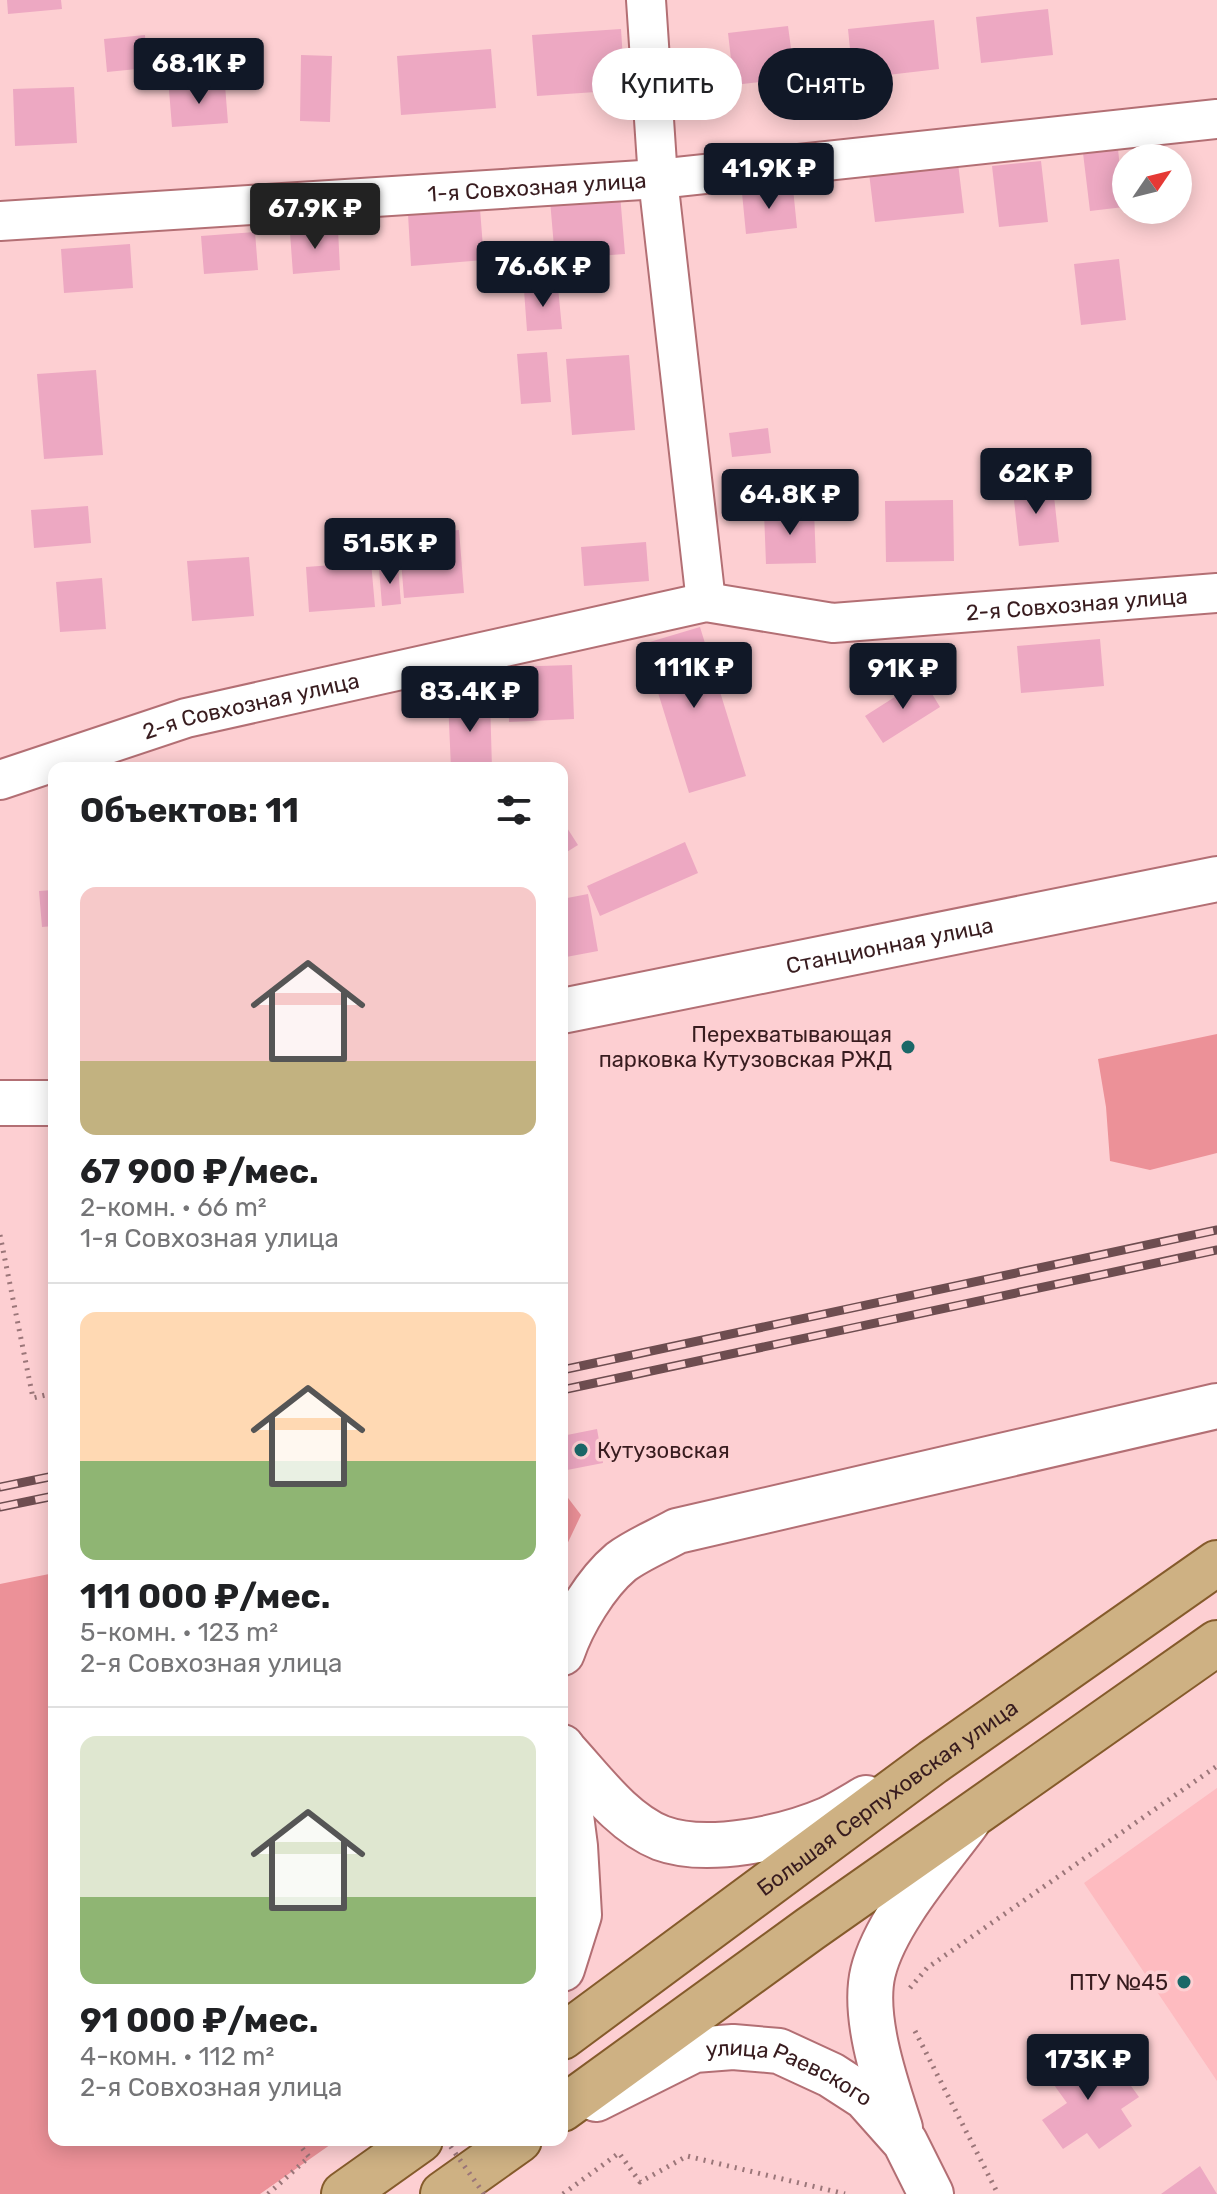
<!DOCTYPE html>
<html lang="ru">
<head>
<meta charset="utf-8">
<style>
	:root { --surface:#fff; --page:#f6f6f6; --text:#202124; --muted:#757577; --line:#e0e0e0; --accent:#111827 }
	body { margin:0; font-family:Rubik,sans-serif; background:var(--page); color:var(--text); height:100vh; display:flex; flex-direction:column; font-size:30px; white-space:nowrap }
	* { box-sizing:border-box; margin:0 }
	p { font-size:26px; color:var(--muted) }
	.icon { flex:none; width:44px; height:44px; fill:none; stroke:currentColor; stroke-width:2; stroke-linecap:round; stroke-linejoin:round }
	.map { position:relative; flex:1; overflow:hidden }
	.panel { position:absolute; left:48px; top:762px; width:520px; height:1384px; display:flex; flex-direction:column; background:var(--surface); border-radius:16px; box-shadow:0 4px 20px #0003 }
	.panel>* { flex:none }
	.banner { position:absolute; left:592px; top:48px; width:504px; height:72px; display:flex; gap:16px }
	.needle { width:52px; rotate:55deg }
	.fabs { position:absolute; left:1112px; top:144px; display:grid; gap:16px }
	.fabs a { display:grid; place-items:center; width:80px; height:80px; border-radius:50%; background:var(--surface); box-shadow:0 4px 20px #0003; font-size:40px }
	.price { position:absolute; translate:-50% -68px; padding:0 18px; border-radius:8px; background:var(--accent); color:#fff; font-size:26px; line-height:52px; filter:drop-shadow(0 2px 4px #0008) }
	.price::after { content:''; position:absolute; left:50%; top:48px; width:24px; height:18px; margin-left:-12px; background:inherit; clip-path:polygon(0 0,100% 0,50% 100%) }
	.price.on { background:#222; color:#fff }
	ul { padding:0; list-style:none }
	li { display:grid; align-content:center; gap:16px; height:424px; padding:0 32px }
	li+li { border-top:2px solid var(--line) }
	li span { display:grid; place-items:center; height:248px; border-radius:16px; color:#555 }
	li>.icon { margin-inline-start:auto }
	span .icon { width:144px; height:144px; fill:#fffc; stroke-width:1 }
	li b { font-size:34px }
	h2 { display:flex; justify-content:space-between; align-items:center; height:96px; padding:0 32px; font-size:34px }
	.pill { padding:0 28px; border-radius:36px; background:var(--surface); box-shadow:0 4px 20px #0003; font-size:28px; line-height:72px }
	.pill.on { background:var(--accent); color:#fff }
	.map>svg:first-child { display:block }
</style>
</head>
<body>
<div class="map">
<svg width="1217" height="2194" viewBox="0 0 1217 2194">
	<rect width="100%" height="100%" fill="#fdcfd2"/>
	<!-- built -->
	<path fill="#febbc0" d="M1217,1788V2081L1084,1883Z"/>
	<!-- green -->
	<path fill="#ec9198" d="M1217,1034V1153L1150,1170L1110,1161L1106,1107L1098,1059Z
		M562,1490L581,1515L562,1555Z
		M54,1573V2140H337L260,2194H0V1584Z"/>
	<!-- building -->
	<path fill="#eda8c2" d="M7,0H61L62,9L8,14Z
		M1048,9L1053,55L981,63L976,17Z
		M934,20L939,69L853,79L848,29Z
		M788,26L795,78L734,85L728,33Z
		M621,29L625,90L537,96L532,35Z
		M145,35L147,68L107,72L104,39Z
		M491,49L496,108L401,115L397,56Z
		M301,55L332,56L330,122L300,121Z
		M225,85L228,123L172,127L169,90Z
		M74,87L77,143L15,146L13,89Z
		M1118,149L1124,207L1090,211L1083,153Z
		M1041,161L1048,222L999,227L992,166Z
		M958,163L964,213L875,222L869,173Z
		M793,188L797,228L746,234L742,193Z
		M620,194L625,254L555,259L550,200Z
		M480,209L484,260L411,266L408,214Z
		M338,229L340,270L293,274L290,233Z
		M255,232L258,270L204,274L201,236Z
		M130,244L133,288L64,293L61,249Z
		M1119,259L1126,320L1081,325L1074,264Z
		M558,287L562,329L527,331L524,290Z
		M547,352L551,402L521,404L517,354Z
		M629,355L635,430L572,435L566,359Z
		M96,370L103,455L44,459L37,374Z
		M768,428L771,453L732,457L729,433Z
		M1053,487L1059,542L1019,546L1013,491Z
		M953,500L954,561L886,562L885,501Z
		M88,506L91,543L34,548L31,510Z
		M814,510L816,563L766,564L764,512Z
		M459,530L464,593L404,598L399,535Z
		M646,542L649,581L584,586L581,547Z
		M249,557L254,616L192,621L187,561Z
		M371,562L375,607L309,612L306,567Z
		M398,566L401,604L382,606L379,568Z
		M102,578L106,629L60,632L56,582Z
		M700,627L746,776L689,793L643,644Z
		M1100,639L1104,686L1021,693L1017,646Z
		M572,665L574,719L509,722L507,667Z
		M923,679L940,707L883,743L865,716Z
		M490,699L492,768H451L448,700Z
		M562,820L578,845L562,855Z
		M685,842L698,873L600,916L587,886Z
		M54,890V926L42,927L39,891Z
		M588,894L598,951L566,957L562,938V899Z
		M597,1429L603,1463L562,1471V1436Z
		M1078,2047L1100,2080L1118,2068L1139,2097L1121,2109L1132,2126L1099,2149L1087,2133L1063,2149L1042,2120L1067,2103L1044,2071Z
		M1200,2166L1217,2194H1161Z"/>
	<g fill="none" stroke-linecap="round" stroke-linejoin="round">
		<defs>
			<g id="minor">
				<path d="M646,0L658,179L706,602"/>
				<path id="s1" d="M0,221L658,179L1217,119"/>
				<path id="s2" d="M0,780L186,718L706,602L833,623L1217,593"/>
			</g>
			<g id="tertiary">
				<path id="s3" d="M562,1011L1217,879"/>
				<path d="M0,1103H54"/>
				<path d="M562,1653C572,1623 596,1583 621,1562C637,1550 659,1541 677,1531L1217,1406"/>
				<path d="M562,1747L575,1846L579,1915L562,1969"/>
				<path d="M562,1748C591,1779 621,1822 661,1838C707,1855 785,1838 829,1819C841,1813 854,1805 866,1798"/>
				<path id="s4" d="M596,2099L694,2050L733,2047L779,2051L831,2075L865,2097L905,2142L931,2194"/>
				<path d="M900,2128C886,2085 862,2017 873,1972C885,1922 937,1863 968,1821"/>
			</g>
			<g id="primary">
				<path id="s5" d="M562,2037L933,1762L1217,1563"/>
				<path d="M562,2109L810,1929L1217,1643"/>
				<path d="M344,2194L420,2140"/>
				<path d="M443,2194L519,2140"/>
			</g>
		</defs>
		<!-- minor casing -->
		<use href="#minor" stroke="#b36f74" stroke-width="42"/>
		<!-- tertiary casing -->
		<use href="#tertiary" stroke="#b36f74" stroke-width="48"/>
		<!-- primary casing -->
		<use href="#primary" stroke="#855b2b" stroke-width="48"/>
		<!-- path -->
		<path stroke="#9b7679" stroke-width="5" stroke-dasharray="2 6" stroke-linecap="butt" d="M0,1235L33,1398L54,1393
			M910,1988L927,1968L1217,1766
			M915,2031L998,2194
			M268,2194L309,2157L296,2140
			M563,2194L619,2153L640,2182L687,2156L845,2194"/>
		<!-- minor -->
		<use href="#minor" stroke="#fff" stroke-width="38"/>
		<!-- tertiary -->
		<use href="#tertiary" stroke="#fff" stroke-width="44"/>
		<!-- primary -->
		<use href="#primary" stroke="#ceb183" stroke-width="44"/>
		<defs>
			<path id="rail" d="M562,1370L1217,1230
				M562,1390L1217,1250
				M0,1487L54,1476
				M0,1507L54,1496"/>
		</defs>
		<!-- rail casing -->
		<use href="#rail" stroke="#6e4d50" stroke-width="9"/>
		<!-- rail -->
		<use href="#rail" stroke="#fdcfd2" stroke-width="6" stroke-dasharray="18" stroke-linecap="butt"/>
		<!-- path-bridge -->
		<path stroke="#9b7679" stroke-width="5" stroke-dasharray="2 6" stroke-linecap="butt" d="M446,2140L484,2194"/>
	</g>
	<!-- markers -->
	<g fill="#1b6868" stroke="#fdcfd2" stroke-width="3">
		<circle cx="908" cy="1047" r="8"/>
		<circle cx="581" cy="1450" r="8"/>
		<circle cx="1184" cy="1982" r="8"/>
	</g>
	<g text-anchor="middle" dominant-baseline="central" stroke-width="7" stroke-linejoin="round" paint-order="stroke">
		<!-- street labels -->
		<g font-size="22" fill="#381c1f" stroke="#fdcfd2">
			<text stroke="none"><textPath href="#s1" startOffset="538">1-я Совхозная улица</textPath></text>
			<text stroke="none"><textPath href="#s2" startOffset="1102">2-я Совхозная улица</textPath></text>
			<text stroke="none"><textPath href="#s2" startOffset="262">2-я Совхозная улица</textPath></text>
			<text stroke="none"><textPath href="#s3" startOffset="334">Станционная улица</textPath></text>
			<text stroke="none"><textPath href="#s5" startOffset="404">Большая Серпуховская улица</textPath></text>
			<text stroke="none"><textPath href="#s4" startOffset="210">улица Раевского</textPath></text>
		</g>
		<!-- poi labels -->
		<g font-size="22" fill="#381c1f" stroke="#fdcfd2" text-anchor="end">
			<text x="892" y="1034">Перехватывающая<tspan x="892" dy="25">парковка Кутузовская РЖД</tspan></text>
			<text x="597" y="1450" text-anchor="start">Кутузовская</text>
			<text x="1168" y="1982">ПТУ №45</text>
		</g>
	</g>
</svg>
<div class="fabs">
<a><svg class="needle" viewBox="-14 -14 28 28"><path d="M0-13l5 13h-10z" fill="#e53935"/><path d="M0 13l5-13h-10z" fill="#757577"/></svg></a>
</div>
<b class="price" style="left:199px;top:106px">68.1K ₽</b>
<b class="price" style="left:769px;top:211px">41.9K ₽</b>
<b class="price on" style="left:315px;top:251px">67.9K ₽</b>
<b class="price" style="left:543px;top:309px">76.6K ₽</b>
<b class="price" style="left:1036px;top:516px">62K ₽</b>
<b class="price" style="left:790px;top:537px">64.8K ₽</b>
<b class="price" style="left:390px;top:586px">51.5K ₽</b>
<b class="price" style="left:694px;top:710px">111K ₽</b>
<b class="price" style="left:903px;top:711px">91K ₽</b>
<b class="price" style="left:470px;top:734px">83.4K ₽</b>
<b class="price" style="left:1088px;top:2102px">173K ₽</b>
<div class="banner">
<a class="pill">Купить</a>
<a class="pill on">Снять</a>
</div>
<section class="panel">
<h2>Объектов: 11<svg class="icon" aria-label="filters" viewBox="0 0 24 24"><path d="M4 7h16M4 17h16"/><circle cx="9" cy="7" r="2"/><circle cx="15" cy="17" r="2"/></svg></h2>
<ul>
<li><span style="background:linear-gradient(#f6c9c9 70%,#c2b280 0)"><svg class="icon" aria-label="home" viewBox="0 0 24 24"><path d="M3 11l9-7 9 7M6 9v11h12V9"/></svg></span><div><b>67 900 ₽/мес.</b><p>2-комн. · 66 m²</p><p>1-я Совхозная улица</p></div></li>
<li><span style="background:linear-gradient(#ffd9b3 60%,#8fb573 0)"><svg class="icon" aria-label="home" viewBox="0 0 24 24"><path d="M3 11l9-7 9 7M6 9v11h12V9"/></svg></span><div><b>111 000 ₽/мес.</b><p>5-комн. · 123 m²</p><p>2-я Совхозная улица</p></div></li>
<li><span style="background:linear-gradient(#dfe7d0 65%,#8fb573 0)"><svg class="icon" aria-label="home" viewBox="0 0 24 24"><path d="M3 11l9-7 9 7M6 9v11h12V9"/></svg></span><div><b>91 000 ₽/мес.</b><p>4-комн. · 112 m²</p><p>2-я Совхозная улица</p></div></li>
</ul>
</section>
</div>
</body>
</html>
